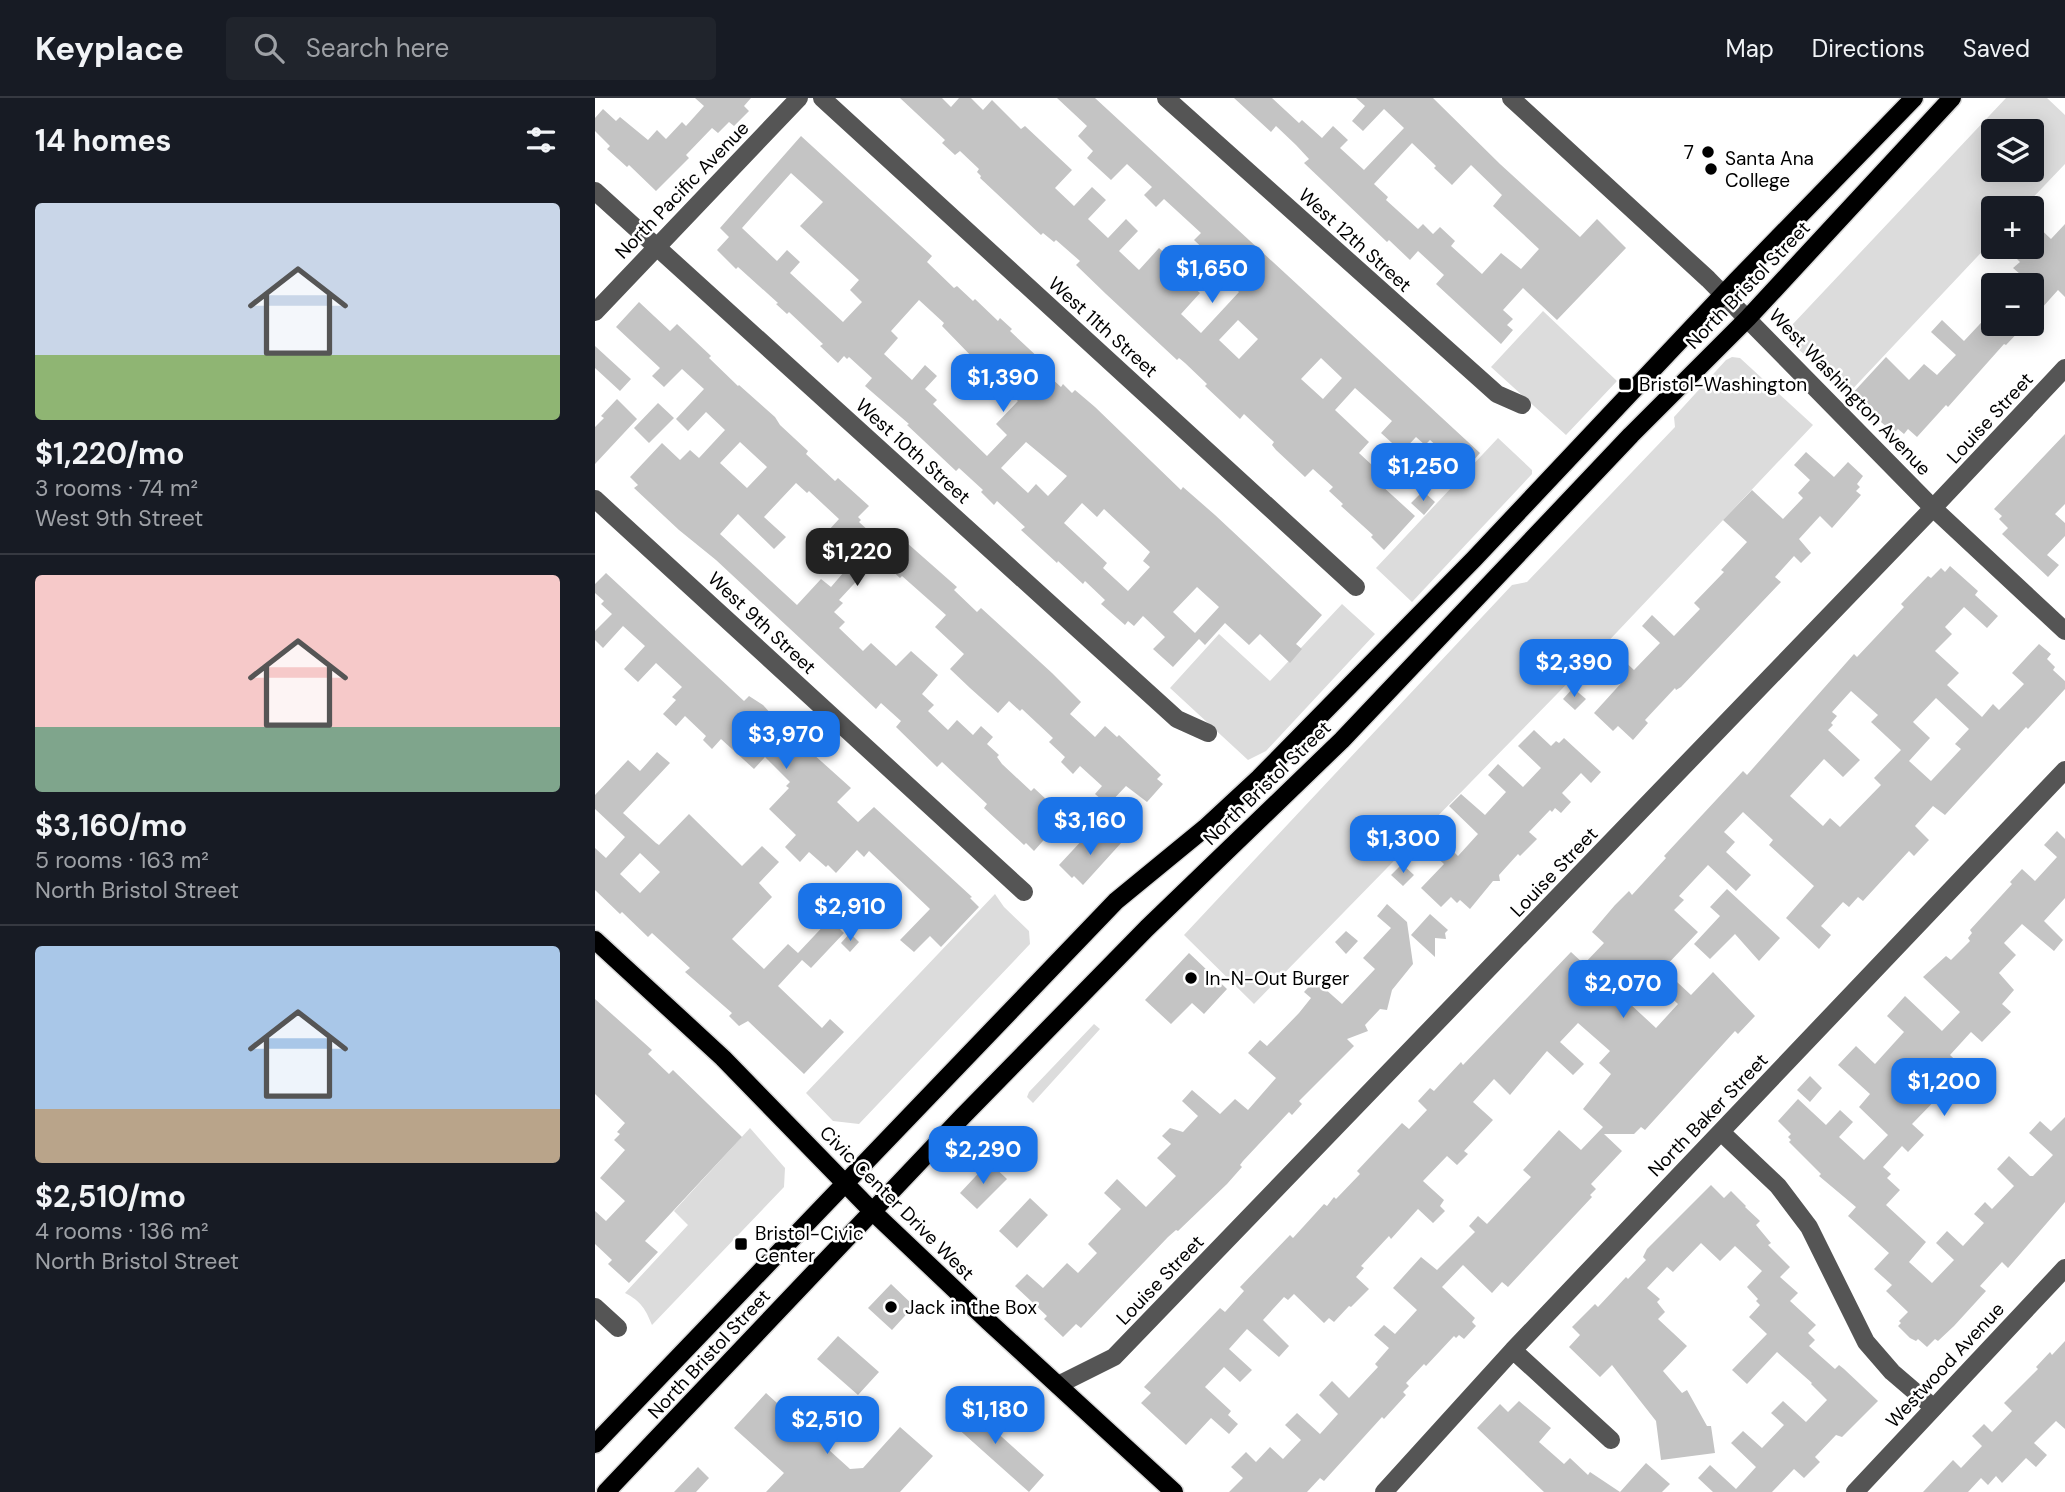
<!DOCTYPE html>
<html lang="en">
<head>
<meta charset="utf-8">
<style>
	:root { --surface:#171b24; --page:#20242c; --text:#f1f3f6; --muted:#9ea1a6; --line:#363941; --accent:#1a73e8 }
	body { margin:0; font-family:"DM Sans",sans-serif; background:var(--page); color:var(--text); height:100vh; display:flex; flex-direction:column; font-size:26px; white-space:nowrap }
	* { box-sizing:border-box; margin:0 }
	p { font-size:23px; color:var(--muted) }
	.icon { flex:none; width:38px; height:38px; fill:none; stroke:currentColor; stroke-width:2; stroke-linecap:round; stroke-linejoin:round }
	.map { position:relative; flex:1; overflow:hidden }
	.panel { display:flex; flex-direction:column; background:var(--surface); width:595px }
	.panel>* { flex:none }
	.controls { position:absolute; left:1386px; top:21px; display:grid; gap:14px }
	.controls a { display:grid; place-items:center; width:63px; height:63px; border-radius:7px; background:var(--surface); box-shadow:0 4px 18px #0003; font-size:35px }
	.price { position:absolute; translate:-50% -60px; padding:0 16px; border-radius:14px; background:var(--accent); color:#fff; font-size:23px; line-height:46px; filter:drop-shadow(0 2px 4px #0008) }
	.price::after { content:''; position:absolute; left:50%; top:42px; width:21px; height:16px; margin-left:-10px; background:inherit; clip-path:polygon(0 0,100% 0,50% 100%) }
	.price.selected { background:#222; color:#fff }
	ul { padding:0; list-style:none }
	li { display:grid; align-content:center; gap:14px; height:371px; padding:0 35px }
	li+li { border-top:2px solid var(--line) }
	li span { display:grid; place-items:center; height:217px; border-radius:7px; color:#555 }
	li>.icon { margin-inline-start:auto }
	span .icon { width:126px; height:126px; fill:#fffc; stroke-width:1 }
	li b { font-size:30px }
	h2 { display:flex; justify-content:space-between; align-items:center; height:84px; padding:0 35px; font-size:30px }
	header { display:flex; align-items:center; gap:42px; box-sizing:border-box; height:98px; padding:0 35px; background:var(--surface); border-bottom:2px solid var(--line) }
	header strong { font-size:33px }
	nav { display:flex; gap:38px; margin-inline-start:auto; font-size:24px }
	.search { width:490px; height:63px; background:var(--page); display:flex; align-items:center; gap:18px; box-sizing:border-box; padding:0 24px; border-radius:7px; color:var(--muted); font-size:26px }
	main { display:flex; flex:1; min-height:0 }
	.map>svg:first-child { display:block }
</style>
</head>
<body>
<header>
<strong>Keyplace</strong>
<div class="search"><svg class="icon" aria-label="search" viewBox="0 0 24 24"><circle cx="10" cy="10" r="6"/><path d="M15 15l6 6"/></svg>Search here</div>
<nav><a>Map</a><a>Directions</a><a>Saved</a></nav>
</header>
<main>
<section class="panel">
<h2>14 homes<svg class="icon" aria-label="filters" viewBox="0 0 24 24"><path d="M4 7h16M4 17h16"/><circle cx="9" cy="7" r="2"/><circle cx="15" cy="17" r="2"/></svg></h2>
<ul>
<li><span style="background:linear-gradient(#c9d6e8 70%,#8fb573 0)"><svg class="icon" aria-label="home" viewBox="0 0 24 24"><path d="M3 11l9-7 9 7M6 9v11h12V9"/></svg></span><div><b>$1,220/mo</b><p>3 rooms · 74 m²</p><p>West 9th Street</p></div></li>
<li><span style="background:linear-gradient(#f6c9c9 70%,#7fa58c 0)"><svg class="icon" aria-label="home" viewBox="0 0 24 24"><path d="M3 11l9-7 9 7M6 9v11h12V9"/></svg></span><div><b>$3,160/mo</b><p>5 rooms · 163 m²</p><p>North Bristol Street</p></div></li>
<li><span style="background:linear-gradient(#a9c7e8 75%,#b9a48a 0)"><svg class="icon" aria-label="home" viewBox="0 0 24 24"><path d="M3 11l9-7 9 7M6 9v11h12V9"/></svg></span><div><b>$2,510/mo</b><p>4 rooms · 136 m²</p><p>North Bristol Street</p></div></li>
</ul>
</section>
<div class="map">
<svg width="1470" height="1394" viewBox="0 0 1470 1394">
	<rect width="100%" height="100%" fill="#fff"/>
	<!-- green -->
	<path fill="#dcdcdc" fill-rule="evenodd" d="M1411,0H1452L1470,17V66L1428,110H1398V142L1251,298L1240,283L1196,245L1197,227ZM1398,33H1437V72H1398Z
		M948,213L1022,283L971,337L896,269Z
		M1137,259L1145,260L1218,327L1005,552L659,906L589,837L917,487L932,484L1080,329L1079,319L1131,262Z
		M903,340L937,372V376L817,504L781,470Z
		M747,506L780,536L671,653L653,662L575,590L624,536L675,583Z
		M400,796L409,809L434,833L435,846L264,1026L238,1023L211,995Z
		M499,926L505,931L438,1005L432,999L434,994Z
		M155,1030L190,1070L189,1089L57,1227C51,1212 46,1203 30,1195L93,1127L79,1113Z"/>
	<!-- building -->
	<path fill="#c4c4c4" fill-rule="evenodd" d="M100,0H156L149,8L154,13L139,28L134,24L123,35L117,30L91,57L94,60L61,93L34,67L32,69L12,51L15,48L0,33V20L8,11L21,23L25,19L53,42L62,32L71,41L87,24L91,28L109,8Z
		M305,0H347L356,9L364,0H376L388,12L397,2L426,31L430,28L477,72L460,90L479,108L497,89L511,102L493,121L513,140L531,121L543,133L524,153L544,172L564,150L577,162L573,167L605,195L586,216L606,235L644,194L629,179L633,174L599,142L606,135L569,101L561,109L549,97L557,89L532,66L516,82L492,60L498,53L483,38L492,28L462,0H500L885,355L869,373L835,342L830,347L821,339L807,354L786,335L797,323L760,290L740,312L774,344L764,355L792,381L786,387L820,418L789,452L776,439L778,437L746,408L748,406L734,393L738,389L718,371L710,379L681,352L677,347L679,344L649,316L645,321L610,288L612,286L590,265L584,260L582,262L511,196L481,167L485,163L461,142L459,144L448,135L446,137L385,80L386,78L382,74L384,71L365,53L360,57L347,45L350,42ZM643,222L663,241L644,261L624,242ZM726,260L747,280L728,301L706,281Z
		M639,0H677L704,25L707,22L727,40L738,28L753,42L745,50L769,72L809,30L789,11L768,33L757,23L770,8L761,0H838L905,66L985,139L1002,121L1031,150L962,222L928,190L908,212L918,221L912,227L918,232L906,246L841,186L849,177L823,153L815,162L794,142L792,144L709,65L714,61L701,47L681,28L676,34ZM817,45L841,68L839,70L857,87L876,67L907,97L898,108L944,151L926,171L906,155L887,176L856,148L860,143L845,129L838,136L828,126L823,131L791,102L793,99L779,86Z
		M206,38L337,158L332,164L359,190L362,188L378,203L380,201L403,223L405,220L417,231L415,233L447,263L445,265L449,268L446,271L466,289L468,286L477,295L480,292L500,309L586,392L588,389L620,417L727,517L701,546L707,551L695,565L665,536L654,547L630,525L610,547L604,541L578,569L558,551L570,539L548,518L539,528L533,523L530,527L506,506L510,502L490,483L488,486L463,463L462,465L426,432L430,429L402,403L399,407L386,394L388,392L364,370L361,373L312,327L314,326L270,288L277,280L254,259L252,261L249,258L243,265L225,248L228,246L194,214L192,216L181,206L183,205L143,169L141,171L122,152L134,139L125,130ZM196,75L228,104L205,128L264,182L255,192L267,204L248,224L195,175L205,164L192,152L182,163L147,130ZM324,202L349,225L347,228L381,263L366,279L385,296L399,281L423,303L401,326L412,337L392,358L338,306L342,302L330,291L342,278L330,267L317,282L289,256L303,240L296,233ZM431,344L472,378L453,398L441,386L433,395L406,370ZM487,405L502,419L509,411L555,454L548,463L555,469L533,493L508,470L512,465L469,425ZM602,489L624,509L600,535L578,514Z
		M1437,123L1456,141L1470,126V199L1463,192L1437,221V187H1414L1425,176L1418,170L1425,164L1422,161L1434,149H1437Z
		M44,204L75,233L82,226L116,258L114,260L143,288L144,287L180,319L185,327L213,353L211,356L240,383L243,380L274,408L263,419L266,422L264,424L286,444L293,437L299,442L303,437L362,489L359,492L382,514L386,510L457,575L486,604L475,616L500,639L510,628L522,639L524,637L566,677L562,681L568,686L552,704L531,688L513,707L500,696L507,688L485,668L478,676L466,664L470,659L454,644L458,640L427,611L425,613L414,603L403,615L375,590L355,571L369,556L340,529L351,517L307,478L305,480L283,460L244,502L248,505L239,514L250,524L244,530L268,553L276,545L301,568L316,553L343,577L327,596L339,607L333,613L353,632L362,622L378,637L386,628L398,639L392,646L404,657L402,659L407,666L436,693L439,690L468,717L471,714L481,723L471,735L462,727L439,753L431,745L429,747L389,710L392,706L347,664L342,669L301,629L306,623L286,605L281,611L121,462L84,432L39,390L43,387L35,379L67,345L85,362L95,352L104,360L130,332L111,314L93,333L81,321L109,291L87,271L69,289L57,278L65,270L21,229ZM145,344L172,369L152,390L125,365ZM201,385L212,395L214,393L244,421L233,433L261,460L236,489L226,481L202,507L125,436L143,416L179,451L191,439L169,419Z
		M1398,212V226H1431L1411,247L1409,246L1353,309L1351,307L1322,339L1313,331L1309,336L1303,331L1299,335L1255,298L1291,259L1314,282L1329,266L1342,277L1361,257L1336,234L1347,222L1369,243Z
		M0,248L36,281L25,293L0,270Z
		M22,301L42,321L0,366V329L9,320L6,318Z
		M63,305L79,320L54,345L39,330Z
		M1470,336V406L1460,416L1470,425V438L1452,457L1464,467L1453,479L1407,436L1413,430L1404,421L1407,418L1399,411Z
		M1211,354L1239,379L1253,364L1268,378L1262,386L1265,389L1261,393L1266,397L1237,430L1225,418L1204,441L1216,455L1206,465L1199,458L1180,479L1186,484L1086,589L1081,592L1080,590L1050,622L1053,625L1038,642L1023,628L1018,633L999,615L1029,582L1017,570L1026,560L1039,572L1065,545L1047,528L1057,517L1079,538L1105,511L1099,505L1129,474L1126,472L1152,444L1128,422L1157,392L1188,421L1208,400L1203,395L1215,382L1199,367Z
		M828,393L840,404L829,417L816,405Z
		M1355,468L1383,493L1380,497L1403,518L1392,530L1369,509L1350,529L1357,536L1340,553L1364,575L1352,587L1387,619L1398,606L1404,612L1429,586L1417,575L1444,546L1456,556L1452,561L1460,569L1458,572L1470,583V591L1433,631L1431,629L1350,717L1338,708L1320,728L1334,742L1319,758L1314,753L1268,803L1263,799L1254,809L1248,804L1226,828L1236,837L1224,851L1191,820L1219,788L1174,747L1178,742L1148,714L1129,734L1140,744L1131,754L1156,777L1141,793L1113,767L1084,798L1089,802L1079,812L1103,834L1068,871L1096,897L1118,874L1160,918L1143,936L1140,933L1050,1032L1046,1029L1039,1036H1009L1027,1053L996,1086L1001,1091L995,1097L997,1099L913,1189L907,1184L897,1195L868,1167L847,1189L880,1220L877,1224L881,1228L869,1241L864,1237L861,1240L859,1238L831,1268L829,1266L811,1285L814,1288L808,1294L811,1297L789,1321L787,1319L729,1383L725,1380L712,1394H634L648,1380L636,1369L651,1354L661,1364L675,1349L688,1361L706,1342L690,1327L702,1315L725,1336L743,1316L724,1297L737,1283L754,1300L783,1269L780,1266L794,1250L779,1237L789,1227L800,1236L822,1212L798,1190L826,1159L842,1172L880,1134L874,1128L883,1118L892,1126L936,1079L928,1072L964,1032L986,1052L1008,1029L988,1011L1016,976L1004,965L1015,953L983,925L965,944L989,966L978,977L952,953L915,997L899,981L878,1004L898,1022L869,1053L873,1056L862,1067L852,1058L828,1083L849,1102L845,1108L850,1113L838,1125L823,1111L796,1141L794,1138L766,1168L769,1170L761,1179L774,1191L756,1209L754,1208L739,1224L734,1220L729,1225L699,1196L693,1202L689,1199L668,1222L694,1248L684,1259L652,1231L634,1251L657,1272L645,1284L629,1269L610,1289L636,1313L633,1317L643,1326L634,1336L616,1320L591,1347L546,1305L556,1295L549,1289L625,1210L630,1214L649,1193L645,1189L695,1137L698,1140L729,1106L732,1108L739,1099L741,1101L765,1076L762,1073L807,1025L814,1031L832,1012L823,1003L835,990L839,993L866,964L868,967L976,854L989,866L1009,845L997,834L1020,807L1034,793L1037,797L1071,760L1069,758L1148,673L1152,677L1259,556L1262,559L1309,509L1306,506L1333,478L1336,480L1346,470L1350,474ZM1256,593L1283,617L1276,624L1306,652L1279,680L1286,687L1245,729L1235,720L1228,728L1195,698L1229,661L1248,679L1265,662L1233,632L1238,627L1236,625L1242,618L1237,614ZM1341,600L1374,631L1360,646L1366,651L1336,683L1314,663L1335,640L1318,624ZM1056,881L1083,906L1061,930L1034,905Z
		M11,475L149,603L154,598L168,607L188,629L256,690L242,704L263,724L279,709L377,799L375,800L384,809L346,849L335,838L319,854L305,842L335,811L274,753L269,759L262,752L241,775L233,767L231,769L214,754L205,764L190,749L201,737L174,711L194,690L191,688L195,684L170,659L159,671L126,641L117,651L108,642L111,638L90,618L81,628L68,616L81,602L77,599L87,589L61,565L43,584L29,571L50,548L28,528L8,550L0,542V533L17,516L6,506L9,503L0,495V486Z
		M978,590L991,601L980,612L968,601Z
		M939,632L956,648L961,643L964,645L969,640L1006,674L996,685L986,675L967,695L976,704L966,715L960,710L957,714L955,712L934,734L942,741L925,758L923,756L904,777L905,783H898L875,811L865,802L862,805L856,799L846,809L826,790L849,766L824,743L835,731L863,758L883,736L854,708L866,696L890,717L911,694L893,677L903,666L928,689L946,670L923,648Z
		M62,654L75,665L28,715L61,745L64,747L94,716L147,768L167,748L184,764L164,785L177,799L137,841L169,871L193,846L203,855L235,821L249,835L216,870L207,862L183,888L227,930L235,921L249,934L209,976L153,923L144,928L134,918L137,915L90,874L95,870L57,835L53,839L27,814L25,816L0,792V750L11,760L30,739L0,711V697L33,662L45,673ZM45,755L65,774L45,795L25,776Z
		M513,731L527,744L488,787L479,778L477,780L464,767L490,739L498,747Z
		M1462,733L1470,741V800L1449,823L1468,842L1459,853L1427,826L1409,845L1421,857L1404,875L1419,892L1407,906L1416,914L1387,944L1376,934L1355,957L1376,977L1362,992L1356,986L1317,1026L1329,1037L1313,1054L1307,1048L1288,1069L1296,1076L1292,1080L1305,1092L1291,1107L1331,1144L1314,1164L1337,1185L1359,1162L1341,1145L1352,1133L1368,1148L1389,1125L1379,1116L1390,1104L1397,1111L1419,1088L1402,1071L1414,1058L1435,1078H1438L1458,1057L1434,1035L1445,1023L1456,1033L1470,1019V1104L1413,1170L1407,1164L1385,1188L1391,1193L1359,1228L1343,1243L1340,1241L1332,1249L1323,1241L1321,1243L1315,1240L1303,1228L1306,1225L1304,1223L1313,1214L1291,1193L1297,1187L1279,1171L1294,1155L1253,1118L1261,1109L1224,1078L1226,1076L1194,1044L1196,1042L1193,1039L1196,1036L1183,1023L1203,1001L1231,1027L1245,1012L1258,1024L1244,1039L1269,1062L1293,1037L1264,1009L1275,996L1243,967L1261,948L1280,966L1309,934L1292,918L1310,898L1347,933L1365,914L1328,879L1351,858L1356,862L1375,843L1373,840L1377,835L1375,832L1417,786L1415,784L1427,771L1440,783L1462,759L1449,747Z
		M807,766L819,777L808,788L796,777Z
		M1132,791L1185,840L1164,863L1140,836L1115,861L1099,846L1125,818L1115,809Z
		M792,806L812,824L818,866L797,892L792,912L785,911L770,927L773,933L752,941L759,948L704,1003L707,1006L697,1017L694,1014L648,1063L645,1067L647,1069L632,1086L583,1133L581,1132L573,1139L486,1230L481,1226L468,1239L449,1221L452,1218L420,1188L432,1176L448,1190L472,1165L483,1175L502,1155L493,1146L526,1111L509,1095L522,1081L551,1109L581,1078L562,1060L576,1046L567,1038L575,1030L588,1034L603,1018L587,1003L597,992L625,1016L640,1001L653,1012L681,980L653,955L665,942L672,948L704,915L716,900L709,894L720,882L747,906L780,871L768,860L796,830L782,818Z
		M835,816L853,832L850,835L851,841L840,840V859L816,837Z
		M751,833L763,843L751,856L740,844Z
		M255,835L264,844L255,854L246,845Z
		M594,855L632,891L609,916L597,905L576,926L550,902Z
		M0,901L57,952L53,956L74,976L78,972L147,1039L50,1143L63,1154L34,1185L13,1166L17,1162L0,1146V1113L11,1123L30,1103L5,1080L30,1052L19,1042L25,1036L22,1034L30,1025L0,996Z
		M1215,978L1227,990L1215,1004L1202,992Z
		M394,1064L412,1081L382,1111L365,1095Z
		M1116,1087L1129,1100L1136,1093L1151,1108L1150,1109L1165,1123L1161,1127L1176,1145L1173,1147L1195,1169L1185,1179L1203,1195L1195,1203L1221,1227L1213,1235L1220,1242L1214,1248L1240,1271L1244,1267L1249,1271L1283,1303L1247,1339L1241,1337L1220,1359L1225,1364L1209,1380L1199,1371L1177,1394H1118L1103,1380L1115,1367L1141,1391L1161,1369L1136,1345L1148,1333L1167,1350L1189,1327L1176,1315L1188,1303L1211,1324L1232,1302L1216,1286L1217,1285L1182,1254L1152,1286L1137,1272L1172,1236L1154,1219L1165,1207L1161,1203L1163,1201L1152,1189L1167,1173L1140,1148L1125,1163L1106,1145L1078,1174L1072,1169L1052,1190L1065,1201L1062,1204L1070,1214L1063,1221L1092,1248L1068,1273L1087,1295L1092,1292L1112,1328H1116L1120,1355L1066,1362L1061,1323L1017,1267L1005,1279L974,1249L985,1237L977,1229L1000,1206L1003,1209L1031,1179L1033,1181L1051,1162L1048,1159L1052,1151Z
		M435,1100L453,1117L422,1150L404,1133Z
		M296,1186L319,1208L297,1232L273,1210Z
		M243,1238L284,1274L263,1297L222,1261Z
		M1470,1243V1331L1461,1323L1439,1345L1452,1357L1441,1369L1431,1360L1407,1385L1401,1378L1393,1387L1386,1380L1373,1394H1328L1358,1362L1366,1370L1387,1348L1377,1338L1389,1326L1397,1334L1417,1313L1409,1305L1443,1271L1441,1269L1455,1254L1457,1257Z
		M171,1295L255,1371L268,1370L305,1329L338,1358L305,1394H171L189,1375L139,1330Z
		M367,1303L449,1377L434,1394L351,1320Z
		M924,1303L956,1330L944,1344L969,1366L975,1360L993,1377L995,1374L1025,1394L1051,1365L1075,1386L1067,1394H949L882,1330L905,1306L913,1314Z
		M103,1369L114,1380L101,1394H79Z"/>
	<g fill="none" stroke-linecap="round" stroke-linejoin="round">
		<defs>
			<path id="major" d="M0,842L128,960L278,1114L394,1224L579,1394
				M0,1346L521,803L610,730L664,680L879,461L1141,183L1319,0
				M11,1394L367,1019L552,830L747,642L1036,337L1153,220L1357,0"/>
		</defs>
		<!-- major casing -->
		<use href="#major" stroke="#dbdbdb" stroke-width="21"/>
		<!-- minor -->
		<path stroke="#555" stroke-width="18" d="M227,0L761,489
			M571,0L902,296L927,307
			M916,0L1113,181L1338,410L1470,533
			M0,93L582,621L613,635
			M0,214L204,0
			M0,401L429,794
			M1126,1034L1183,1088L1214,1129L1271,1244L1297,1274L1339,1310
			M0,1209L23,1230
			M918,1252L1016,1342
			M463,1287L519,1259L1338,410L1470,270
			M789,1394L918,1252L1470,672
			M1260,1394L1470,1170"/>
		<!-- major -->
		<use href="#major" stroke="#000" stroke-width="18"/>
	</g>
	<!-- markers -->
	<g fill="#000" stroke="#fff" stroke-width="2.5">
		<circle cx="1113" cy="54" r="7"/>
		<circle cx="1116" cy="71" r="7"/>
		<rect x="1023" y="279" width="14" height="14" rx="3.5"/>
		<circle cx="596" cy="880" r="7"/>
		<rect x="139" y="1139" width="14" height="14" rx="3.5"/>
		<circle cx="296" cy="1209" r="7"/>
	</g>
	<g text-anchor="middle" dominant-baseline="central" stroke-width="5" stroke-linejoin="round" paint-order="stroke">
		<!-- poi labels -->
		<g font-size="19" fill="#000" stroke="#fff" text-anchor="start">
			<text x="1099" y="54" text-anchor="end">7</text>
			<text x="1130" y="60">Santa Ana<tspan x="1130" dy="22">College</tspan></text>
			<text x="1044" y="286">Bristol-Washington</text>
			<text x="610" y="880">In-N-Out Burger</text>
			<text x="160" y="1135">Bristol-Civic<tspan x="160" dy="22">Center</tspan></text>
			<text x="310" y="1209">Jack in the Box</text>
		</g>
		<!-- street labels -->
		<g font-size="19" fill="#000" stroke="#fff">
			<text transform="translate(87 92) rotate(-46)">North Pacific Avenue</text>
			<text transform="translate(760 142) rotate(42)">West 12th Street</text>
			<text transform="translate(1153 187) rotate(-46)">North Bristol Street</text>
			<text transform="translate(508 229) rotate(42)">West 11th Street</text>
			<text transform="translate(1255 294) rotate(46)">West Washington Avenue</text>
			<text transform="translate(1395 320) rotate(-47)">Louise Street</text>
			<text transform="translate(318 353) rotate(42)">West 10th Street</text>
			<text transform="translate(167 525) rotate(43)">West 9th Street</text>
			<text transform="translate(672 685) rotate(-44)">North Bristol Street</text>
			<text transform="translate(959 774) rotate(-46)">Louise Street</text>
			<text transform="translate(1113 1017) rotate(-46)">North Baker Street</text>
			<text transform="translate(302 1105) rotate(45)">Civic Center Drive West</text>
			<text transform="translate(565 1182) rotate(-46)">Louise Street</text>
			<text transform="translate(114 1256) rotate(-47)">North Bristol Street</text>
			<text transform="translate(1350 1267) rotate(-47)">Westwood Avenue</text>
		</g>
	</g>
</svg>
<div class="controls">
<a><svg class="icon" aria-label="layers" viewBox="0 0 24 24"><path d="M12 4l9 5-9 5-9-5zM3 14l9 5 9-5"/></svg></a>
<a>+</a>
<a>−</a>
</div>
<b class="price" style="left:617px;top:207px">$1,650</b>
<b class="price" style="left:408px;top:316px">$1,390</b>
<b class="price" style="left:828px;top:405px">$1,250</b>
<b class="price selected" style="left:262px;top:490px">$1,220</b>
<b class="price" style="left:979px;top:601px">$2,390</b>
<b class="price" style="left:191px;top:673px">$3,970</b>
<b class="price" style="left:495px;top:759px">$3,160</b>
<b class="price" style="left:808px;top:777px">$1,300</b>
<b class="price" style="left:255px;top:845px">$2,910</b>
<b class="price" style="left:1028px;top:922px">$2,070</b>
<b class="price" style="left:1349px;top:1020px">$1,200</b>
<b class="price" style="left:388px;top:1088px">$2,290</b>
<b class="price" style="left:400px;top:1348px">$1,180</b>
<b class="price" style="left:232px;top:1358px">$2,510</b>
</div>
</main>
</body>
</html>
